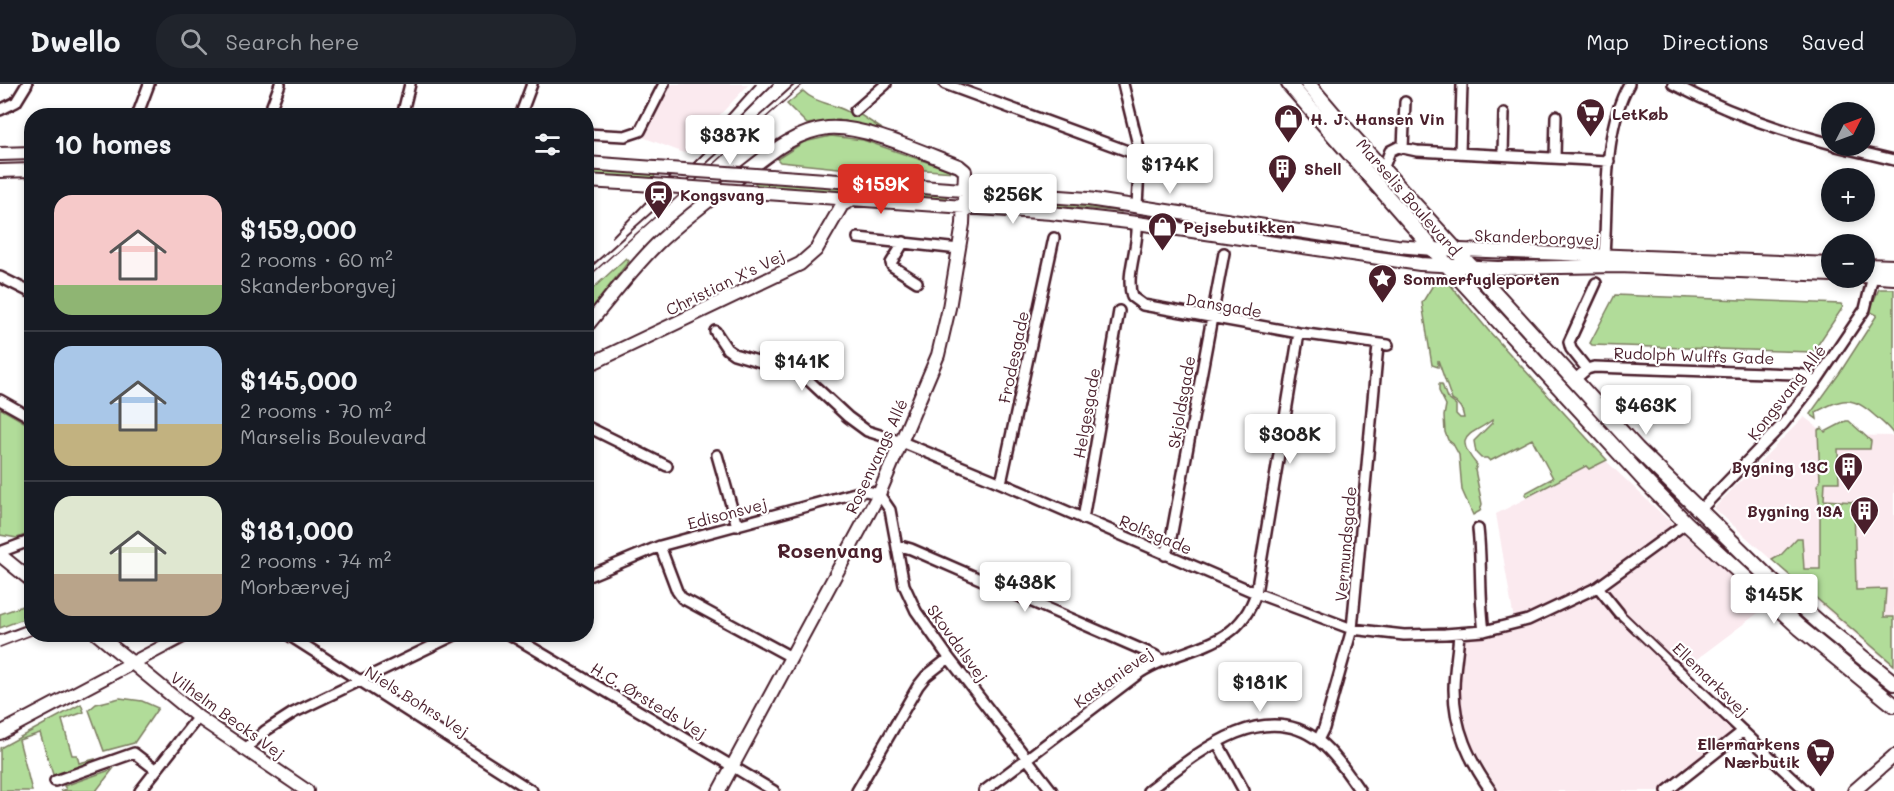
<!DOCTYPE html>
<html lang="en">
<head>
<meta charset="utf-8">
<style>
	:root { --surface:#171b24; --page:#20242c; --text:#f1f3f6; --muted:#9ea1a6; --line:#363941; --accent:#d93025 }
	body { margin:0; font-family:Mali,sans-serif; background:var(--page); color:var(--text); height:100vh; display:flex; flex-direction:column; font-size:22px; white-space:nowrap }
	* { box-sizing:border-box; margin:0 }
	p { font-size:20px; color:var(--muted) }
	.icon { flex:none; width:33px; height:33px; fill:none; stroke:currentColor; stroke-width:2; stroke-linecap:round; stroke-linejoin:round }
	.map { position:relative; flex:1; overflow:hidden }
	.details { position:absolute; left:24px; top:24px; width:570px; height:534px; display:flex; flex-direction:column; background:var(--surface); border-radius:24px; box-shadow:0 3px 9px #0003 }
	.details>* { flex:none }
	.needle { width:39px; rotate:48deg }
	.buttons { position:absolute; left:1821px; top:18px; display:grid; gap:12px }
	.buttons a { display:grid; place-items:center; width:54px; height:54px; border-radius:50%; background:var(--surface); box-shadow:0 3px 9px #0003; font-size:30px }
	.price { position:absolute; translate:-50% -51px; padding:0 14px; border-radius:6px; background:#fff; color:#222; font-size:20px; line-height:39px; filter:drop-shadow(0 2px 3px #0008) }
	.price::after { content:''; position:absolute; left:50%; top:36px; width:18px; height:14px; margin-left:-9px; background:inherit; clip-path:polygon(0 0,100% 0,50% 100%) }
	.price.current { background:var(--accent); color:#fff }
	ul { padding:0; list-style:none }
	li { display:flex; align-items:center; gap:18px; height:150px; padding:0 30px }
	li+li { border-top:2px solid var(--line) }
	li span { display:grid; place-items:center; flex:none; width:168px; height:120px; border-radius:18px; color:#555 }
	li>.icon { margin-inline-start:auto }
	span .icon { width:72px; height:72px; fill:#fffc; stroke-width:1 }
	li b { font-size:26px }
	h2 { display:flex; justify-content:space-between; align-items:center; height:72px; padding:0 30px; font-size:26px }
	header { display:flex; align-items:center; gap:36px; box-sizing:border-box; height:84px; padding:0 30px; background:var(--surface); border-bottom:2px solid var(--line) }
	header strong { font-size:28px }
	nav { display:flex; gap:33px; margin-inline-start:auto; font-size:21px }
	.search { width:420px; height:54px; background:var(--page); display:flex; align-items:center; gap:15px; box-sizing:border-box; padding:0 21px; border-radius:24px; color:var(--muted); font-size:22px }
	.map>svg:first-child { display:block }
</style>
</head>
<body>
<header>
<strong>Dwello</strong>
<div class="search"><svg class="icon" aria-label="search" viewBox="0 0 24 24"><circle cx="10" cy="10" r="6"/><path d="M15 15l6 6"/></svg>Search here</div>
<nav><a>Map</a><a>Directions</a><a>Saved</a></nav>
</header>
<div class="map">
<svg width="1894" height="707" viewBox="0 0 1894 707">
	<rect width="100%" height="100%" fill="#fff"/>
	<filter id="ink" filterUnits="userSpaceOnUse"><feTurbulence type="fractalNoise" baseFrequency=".0167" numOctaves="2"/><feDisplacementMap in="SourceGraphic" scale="12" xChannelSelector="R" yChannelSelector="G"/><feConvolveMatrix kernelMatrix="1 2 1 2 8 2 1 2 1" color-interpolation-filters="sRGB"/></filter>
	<g filter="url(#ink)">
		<!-- built -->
		<path fill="#fbeaef" d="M672,0H749L684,69L640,52Z
			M1804,333L1828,351L1894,352V583L1830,529L1714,424Z
			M1603,374L1666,434L1766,523L1686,583L1746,641L1660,707H1499L1470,659L1464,640L1460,619L1458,588L1466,553L1515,542L1496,430Z"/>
		<!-- green -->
		<path fill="#b1dc99" stroke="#7e7e62" stroke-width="1.5" d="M803,7C818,22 840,19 856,33L859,30L882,45L838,36L807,40L787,20Z
			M831,52L863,56L956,88L910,85L904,82L858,86L780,78L777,75L804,58Z
			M586,86H609L655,89L654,96L587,91Z
			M759,96L947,110L946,115L758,103L755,99Z
			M985,115L1030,119H1071L1121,125V128C1076,122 1030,122 985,118Z
			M1151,132L1201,139L1236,141L1417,168L1419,170L1347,160L1301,158L1150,135Z
			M626,174L629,177L592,224L587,219V210Z
			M1436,196L1448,198L1488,246L1607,376L1589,385L1586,382L1527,413L1525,410L1527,408L1553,394L1532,355L1490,377L1487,374H1481L1476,369L1474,357L1492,339V336C1472,352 1451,350 1477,381L1475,386L1482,420L1480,427L1473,431L1462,406L1459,371L1453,360L1448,356L1445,348L1444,332L1446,321L1439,307V300H1442L1447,314L1456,321V330L1460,334H1464C1463,326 1460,320 1452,316L1438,276V283L1432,281L1422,219Z
			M1879,205H1894V351C1889,343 1881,337 1874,331C1851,310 1841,315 1816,328L1817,335L1810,330L1839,290L1877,231L1869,227Z
			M1615,211L1841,220L1843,223L1813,268L1592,261L1590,259Z
			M0,324L31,342V449L17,454L0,451Z
			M1846,337H1849L1871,357L1870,365H1838L1839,398H1825L1824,416L1854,418L1856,506L1886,505L1884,533H1894V581L1772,476L1781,471L1797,454H1802L1804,485H1820V423L1817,401L1820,398L1818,346L1822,344L1825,348Z
			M31,519V532L0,544V530Z
			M120,614L142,617L158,624L134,659L104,667L89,626L96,620Z
			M81,620L84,628L62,636L72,671H77L79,679L95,675V679L55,697L40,649L19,656L32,707H0V664Z
			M113,685L96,707H60L66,705L64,702Z"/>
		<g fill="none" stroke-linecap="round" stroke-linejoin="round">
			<defs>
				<path id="pedestrian" d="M1619,529L1673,581"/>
				<path id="minor" d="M945,0L1133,69H1140
					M1123,0L1140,69L1137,121
					M1673,0C1723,26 1777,46 1832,60
					M0,26L16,18L27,0
					M855,27L886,0
					M137,32L149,0
					M268,32L280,0
					M402,32L410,0
					M520,32L532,0
					M586,50L625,52L640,47L664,0
					M1836,62L1894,76
					M1403,64L1405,18
					M1460,69L1462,0
					M1503,71L1504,29
					M1555,74L1556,32
					M1383,85L1390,67L1398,63L1417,67L1609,77
					M1137,139C1139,164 1125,189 1132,213L1143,221L1299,249L1388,261
					M858,154L959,165
					M904,158L891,179L892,182L917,198
					M1604,171C1608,117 1602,48 1629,0
					M0,193L32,209
					M715,247L727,265L734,270L791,287L806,294L848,333L867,347L902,358L1001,399L1256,509L1352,545L1404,551L1445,550L1484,547L1528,536L1598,503L1686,439
					M1587,285L1571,265L1569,258L1596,199
					M1573,297L1587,285L1594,283L1796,290L1804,291L1815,299
					M0,316L32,334
					M586,342L667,382
					M717,371L737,442
					M1001,399L1054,154
					M1699,427L1783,340L1815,299L1865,225L1873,192
					M1083,435L1119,227
					M1478,445C1482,479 1479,513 1484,547
					M897,461L911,465L1154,571L1162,576
					M660,462L677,507L682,514L791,573
					M0,468L32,456
					M1165,471L1170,459L1224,169
					M586,493L660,462L855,409L866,407L879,410L890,426L904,501L916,527L949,574L1052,707
					M1598,503L1619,529
					M1459,549C1458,568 1454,586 1454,605C1454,644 1469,676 1491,707
					M287,550L532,707
					M509,550L774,707
					M1673,581L1806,707
					M1318,656L1324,644L1352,545L1378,261
					M1217,658L1244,707
					M244,666L265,647L293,629L457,550
					M55,697L134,669L156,686
					M140,707L198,633
					M857,707L918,602L926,592L949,574
					M984,707L1141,588C1185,560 1237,568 1256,509L1299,249
					M1148,707C1193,673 1261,612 1319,657C1336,671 1348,690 1360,707
					M1667,707L1743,647"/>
				<path id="tertiary" d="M0,70L32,69
					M586,79L655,84
					M0,87L32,86
					M770,92L1088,115L1397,162L1433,165L1832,180
					M586,97L638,100
					M750,108L1051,129L1137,139L1420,180L1497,184L1619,182L1832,191
					M1864,181L1894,182
					M1864,192L1894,194
					M586,243C609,215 631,186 657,160C682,136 711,115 738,94C766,73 792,48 828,44C864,41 924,69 959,82L965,87L963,140L949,224L938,271L879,410L719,707
					M586,282L800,180L816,166L842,121L853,115
					M0,471L32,497
					M97,550L198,633L307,707
					M0,649L187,550
					M1854,707L1894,672"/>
				<path id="secondary" d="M1289,0L1448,182L1647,399L1686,439L1800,544L1894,621
					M1308,0L1354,54L1637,365L1773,498L1821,540L1894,599"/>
			</defs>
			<!-- pedestrian casing -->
			<use href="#pedestrian" stroke="#4a1f2b" stroke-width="11"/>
			<!-- minor casing -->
			<use href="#minor" stroke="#4a1f2b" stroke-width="14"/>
			<!-- tertiary casing -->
			<use href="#tertiary" stroke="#4a1f2b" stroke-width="16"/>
			<!-- secondary casing -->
			<use href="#secondary" stroke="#4a1f2b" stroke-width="18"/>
			<!-- pedestrian -->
			<use href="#pedestrian" stroke="#fff" stroke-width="7"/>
			<!-- minor -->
			<use href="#minor" stroke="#fff" stroke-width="9"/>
			<!-- tertiary -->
			<use href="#tertiary" stroke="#fff" stroke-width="12"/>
			<!-- secondary -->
			<use href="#secondary" stroke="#fff" stroke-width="14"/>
			<!-- tram -->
			<path stroke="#4a1f2b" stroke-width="1.5" d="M586,195L803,0
				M0,563L34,550"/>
			<!-- rail -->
			<path stroke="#4a1f2b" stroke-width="2" d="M710,51L756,0
				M681,92L773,0
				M612,153L683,80
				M586,187L795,0
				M0,551L32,539"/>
			<defs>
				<path id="tertiary-bridge" d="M655,84L770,92
					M638,100L750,108"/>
			</defs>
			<!-- tertiary-bridge casing -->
			<use href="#tertiary-bridge" stroke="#4a1f2b" stroke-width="16" stroke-linecap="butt"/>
			<!-- tertiary-bridge -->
			<use href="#tertiary-bridge" stroke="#fff" stroke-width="12"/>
		</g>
	</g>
	<!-- icons -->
	<defs>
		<symbol id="supermarket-pin" viewBox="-11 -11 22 30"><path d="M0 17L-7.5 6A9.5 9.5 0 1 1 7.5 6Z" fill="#4a1f2b" stroke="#fff"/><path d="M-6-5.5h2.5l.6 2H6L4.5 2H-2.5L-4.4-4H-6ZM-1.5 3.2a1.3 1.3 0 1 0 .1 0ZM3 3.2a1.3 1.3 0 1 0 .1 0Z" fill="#fff"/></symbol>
		<symbol id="shop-pin" viewBox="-11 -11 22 30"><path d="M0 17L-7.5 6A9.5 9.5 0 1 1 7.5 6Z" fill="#4a1f2b" stroke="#fff"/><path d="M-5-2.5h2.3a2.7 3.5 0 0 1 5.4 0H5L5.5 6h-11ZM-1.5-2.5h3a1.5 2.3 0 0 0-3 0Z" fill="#fff"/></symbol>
		<symbol id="building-pin" viewBox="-11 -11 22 30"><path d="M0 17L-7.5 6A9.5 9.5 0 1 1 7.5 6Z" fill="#4a1f2b" stroke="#fff"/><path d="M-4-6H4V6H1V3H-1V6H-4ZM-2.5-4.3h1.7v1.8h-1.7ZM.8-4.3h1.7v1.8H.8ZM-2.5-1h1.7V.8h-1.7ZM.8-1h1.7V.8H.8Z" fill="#fff"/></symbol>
		<symbol id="station-pin" viewBox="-11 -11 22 30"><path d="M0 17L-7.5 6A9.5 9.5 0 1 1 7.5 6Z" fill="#4a1f2b" stroke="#fff"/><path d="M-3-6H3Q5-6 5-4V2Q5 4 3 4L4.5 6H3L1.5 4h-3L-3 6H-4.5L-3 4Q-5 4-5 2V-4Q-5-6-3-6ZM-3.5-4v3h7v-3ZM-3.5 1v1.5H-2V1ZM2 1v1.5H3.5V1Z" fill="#fff"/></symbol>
		<symbol id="sight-pin" viewBox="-11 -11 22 30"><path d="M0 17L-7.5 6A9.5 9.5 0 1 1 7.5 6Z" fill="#4a1f2b" stroke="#fff"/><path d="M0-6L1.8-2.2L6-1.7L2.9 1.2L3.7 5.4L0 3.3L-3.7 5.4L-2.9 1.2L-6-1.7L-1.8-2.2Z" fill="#fff"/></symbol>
	</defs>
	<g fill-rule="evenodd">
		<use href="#supermarket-pin" x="1574" y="12" width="33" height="45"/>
		<use href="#shop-pin" x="1272" y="18" width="33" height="45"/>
		<use href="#building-pin" x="1266" y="68" width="33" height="45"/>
		<use href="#station-pin" x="642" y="94" width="33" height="45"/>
		<use href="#shop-pin" x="1146" y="126" width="33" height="45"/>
		<use href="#sight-pin" x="1366" y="178" width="33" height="45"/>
		<use href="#building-pin" x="1832" y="366" width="33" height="45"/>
		<use href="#building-pin" x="1848" y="410" width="33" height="45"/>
		<use href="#supermarket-pin" x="1804" y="652" width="33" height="45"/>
	</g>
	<g text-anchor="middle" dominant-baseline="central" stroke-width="4.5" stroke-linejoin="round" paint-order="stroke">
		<!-- poi labels -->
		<g font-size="16" font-weight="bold" fill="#4a1f2b" stroke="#fff" text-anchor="start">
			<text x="1612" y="29">LetKøb</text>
			<text x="1310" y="34">H. J. Hansen Vin</text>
			<text x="1304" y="84">Shell</text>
			<text x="680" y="110">Kongsvang</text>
			<text x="1183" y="142">Pejsebutikken</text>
			<text x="1403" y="194">Sommerfugleporten</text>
			<text x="1828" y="382" text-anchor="end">Bygning 13C</text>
			<text x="1843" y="426" text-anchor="end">Bygning 13A</text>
			<text x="1800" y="659" text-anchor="end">Ellermarkens<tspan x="1800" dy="18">Nærbutik</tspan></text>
		</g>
		<!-- street labels -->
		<g font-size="16" fill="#4a1f2b" stroke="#fff">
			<text transform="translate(1409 113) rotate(49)">Marselis Boulevard</text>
			<text transform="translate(1537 153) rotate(2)">Skanderborgvej</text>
			<text transform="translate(725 198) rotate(-26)">Christian X's Vej</text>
			<text transform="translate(1224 221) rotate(10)">Dansgade</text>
			<text transform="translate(1694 271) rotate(2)">Rudolph Wulffs Gade</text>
			<text transform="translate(1013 273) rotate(-78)">Frodesgade</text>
			<text transform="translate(1786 308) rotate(-52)">Kongsvang Allé</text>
			<text transform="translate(1181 318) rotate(-80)">Skjoldsgade</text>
			<text transform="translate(1086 329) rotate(-80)">Helgesgade</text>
			<text transform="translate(876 372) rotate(-65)">Rosenvangs Allé</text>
			<text transform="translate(727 429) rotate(-15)">Edisonsvej</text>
			<text transform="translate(1156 450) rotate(23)">Rolfsgade</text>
			<text transform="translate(1345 460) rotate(-85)">Vermundsgade</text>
			<text transform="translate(958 559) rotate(54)">Skovdalsvej</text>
			<text transform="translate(1113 593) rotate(-35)">Kastanievej</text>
			<text transform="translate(1711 595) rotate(44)">Ellemarksvej</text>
			<text transform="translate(649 616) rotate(31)">H.C. Ørsteds Vej</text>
			<text transform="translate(417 617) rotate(32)">Niels Bohrs Vej</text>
			<text transform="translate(228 631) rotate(36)">Vilhelm Becks Vej</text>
		</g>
		<!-- quarter labels -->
		<g font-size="20" font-weight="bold" fill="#4a1f2b" stroke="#fff">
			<text x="830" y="466">Rosenvang</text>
		</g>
	</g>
</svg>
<div class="buttons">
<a><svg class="needle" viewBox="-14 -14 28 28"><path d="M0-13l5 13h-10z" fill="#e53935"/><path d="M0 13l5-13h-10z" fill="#9ea1a6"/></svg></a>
<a>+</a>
<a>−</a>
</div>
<b class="price" style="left:730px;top:82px">$387K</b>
<b class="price" style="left:1170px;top:111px">$174K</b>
<b class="price current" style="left:881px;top:131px">$159K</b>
<b class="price" style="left:1013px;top:141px">$256K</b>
<b class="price" style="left:802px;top:308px">$141K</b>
<b class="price" style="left:1646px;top:352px">$463K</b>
<b class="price" style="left:1290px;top:381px">$308K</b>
<b class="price" style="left:1025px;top:529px">$438K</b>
<b class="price" style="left:1774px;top:541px">$145K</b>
<b class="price" style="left:1260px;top:629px">$181K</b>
<section class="details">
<h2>10 homes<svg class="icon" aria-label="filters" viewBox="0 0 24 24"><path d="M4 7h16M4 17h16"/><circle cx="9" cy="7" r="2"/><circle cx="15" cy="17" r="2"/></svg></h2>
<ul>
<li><span style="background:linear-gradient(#f6c9c9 75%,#8fb573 0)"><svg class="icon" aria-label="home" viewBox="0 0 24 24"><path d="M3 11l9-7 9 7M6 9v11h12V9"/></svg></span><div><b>$159,000</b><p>2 rooms · 60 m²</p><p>Skanderborgvej</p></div></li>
<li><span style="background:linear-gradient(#a9c7e8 65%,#c2b280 0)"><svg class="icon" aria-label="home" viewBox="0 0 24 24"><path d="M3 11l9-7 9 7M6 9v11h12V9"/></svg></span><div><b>$145,000</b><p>2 rooms · 70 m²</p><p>Marselis Boulevard</p></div></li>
<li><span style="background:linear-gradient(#dfe7d0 65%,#b9a48a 0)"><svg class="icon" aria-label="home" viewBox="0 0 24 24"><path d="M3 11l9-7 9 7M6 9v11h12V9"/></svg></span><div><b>$181,000</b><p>2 rooms · 74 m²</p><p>Morbærvej</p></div></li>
</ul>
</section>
</div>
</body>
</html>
